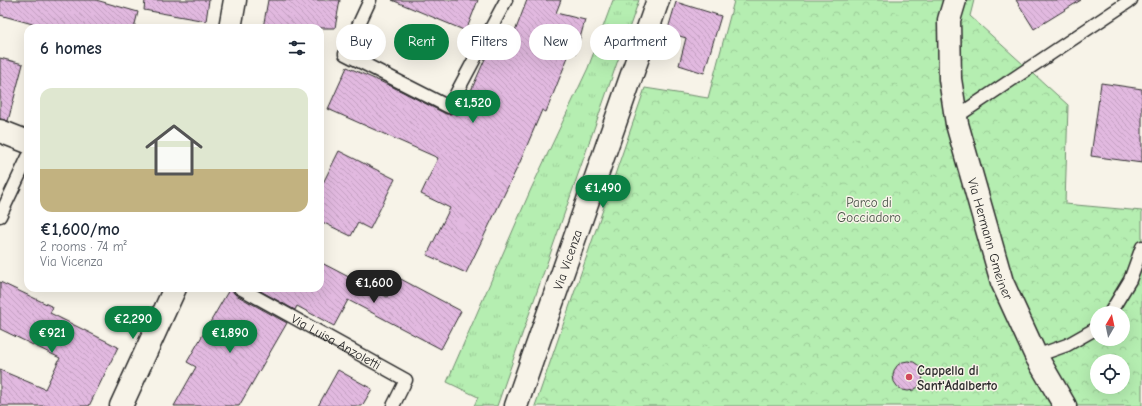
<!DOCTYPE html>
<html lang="en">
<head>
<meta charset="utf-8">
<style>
	:root { --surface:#fff; --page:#f6f6f7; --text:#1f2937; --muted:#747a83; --line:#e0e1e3; --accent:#0b8043 }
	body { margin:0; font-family:"Comic Neue",sans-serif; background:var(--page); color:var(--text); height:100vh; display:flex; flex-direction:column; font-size:15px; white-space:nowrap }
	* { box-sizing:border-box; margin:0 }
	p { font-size:13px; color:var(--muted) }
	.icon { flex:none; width:22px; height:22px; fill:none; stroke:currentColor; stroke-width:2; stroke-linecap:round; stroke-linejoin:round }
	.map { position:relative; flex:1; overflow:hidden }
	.details { position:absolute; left:24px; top:24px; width:300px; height:268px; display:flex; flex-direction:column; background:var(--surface); border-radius:12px; box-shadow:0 4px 16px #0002 }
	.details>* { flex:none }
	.hud { position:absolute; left:336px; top:24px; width:380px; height:36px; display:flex; gap:8px }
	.needle { width:26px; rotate:9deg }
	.buttons { position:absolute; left:1090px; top:306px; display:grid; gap:8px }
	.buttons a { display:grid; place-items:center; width:40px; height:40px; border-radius:50%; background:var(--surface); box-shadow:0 4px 16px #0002; font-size:20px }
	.price { position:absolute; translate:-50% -34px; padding:0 9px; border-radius:14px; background:var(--accent); color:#fff; font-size:13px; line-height:26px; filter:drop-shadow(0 1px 2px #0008) }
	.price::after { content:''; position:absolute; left:50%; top:24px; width:12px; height:9px; margin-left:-6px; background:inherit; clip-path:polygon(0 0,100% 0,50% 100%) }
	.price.active { background:#222; color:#fff }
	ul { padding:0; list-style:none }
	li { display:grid; align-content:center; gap:8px; height:212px; padding:0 16px }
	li+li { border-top:1px solid var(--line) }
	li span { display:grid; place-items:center; height:124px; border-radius:12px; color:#555 }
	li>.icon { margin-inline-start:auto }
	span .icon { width:72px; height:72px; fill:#fffc; stroke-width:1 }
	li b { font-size:17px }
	h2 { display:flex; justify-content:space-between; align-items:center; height:48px; padding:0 16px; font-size:17px }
	.tag { padding:0 14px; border-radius:18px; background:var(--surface); box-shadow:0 4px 16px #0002; font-size:14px; line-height:36px }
	.tag.active { background:var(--accent); color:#fff }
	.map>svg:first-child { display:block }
</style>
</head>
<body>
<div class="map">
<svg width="1142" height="406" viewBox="0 0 1142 406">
	<defs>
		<pattern id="grass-tufts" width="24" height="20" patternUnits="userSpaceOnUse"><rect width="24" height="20" fill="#b5eeb1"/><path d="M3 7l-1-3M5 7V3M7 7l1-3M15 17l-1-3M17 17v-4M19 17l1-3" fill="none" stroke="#9ccc98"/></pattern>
		<pattern id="forest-crowns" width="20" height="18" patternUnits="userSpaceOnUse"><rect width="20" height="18" fill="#b5eeb1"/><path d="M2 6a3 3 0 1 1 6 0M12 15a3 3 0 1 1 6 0" fill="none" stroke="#9ccc98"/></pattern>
		<pattern id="building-back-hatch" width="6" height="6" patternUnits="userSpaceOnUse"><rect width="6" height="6" fill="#e2b9e0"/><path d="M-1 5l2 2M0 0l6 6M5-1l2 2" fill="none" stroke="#c29fc0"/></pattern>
	</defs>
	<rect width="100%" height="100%" fill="#f7f3e8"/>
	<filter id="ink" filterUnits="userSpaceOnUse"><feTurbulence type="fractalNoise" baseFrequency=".025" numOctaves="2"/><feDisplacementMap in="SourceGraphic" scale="8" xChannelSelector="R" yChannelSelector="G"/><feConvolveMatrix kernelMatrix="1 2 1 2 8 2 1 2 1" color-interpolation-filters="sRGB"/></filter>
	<g filter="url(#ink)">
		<!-- grass -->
		<path fill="url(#grass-tufts)" stroke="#708c6e" d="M613,0H639L497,406H474L478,397L447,382L531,189L588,68Z"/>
		<!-- forest -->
		<path fill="url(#forest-crowns)" stroke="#708c6e" fill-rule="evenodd" d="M733,0H974L970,16L1068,105L1065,204L1142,211V406H535L645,88L708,98L734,1ZM1097,313H1123V339H1097ZM1097,361H1123V387H1097Z"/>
		<!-- building -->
		<path fill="url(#building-back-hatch)" stroke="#2b2b2b" d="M0,0H96L138,12L134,28H47L0,15Z
			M145,0H209L206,21L144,10Z
			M268,0H340L335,28H263Z
			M392,0H478L466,31Z
			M527,0H561L556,13L585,20L576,53L570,52L546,112L542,110L520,162L466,273L427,255L450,208L421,194L438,158L328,109L347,67L393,87L446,114L453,113L457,115L463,101L466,102L492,43L508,50Z
			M1016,0H1081L1034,29Z
			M676,2L721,16L704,73L679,65L686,38L667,32Z
			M0,58L23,64L8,121L0,119Z
			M1101,83L1142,89V163L1091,156Z
			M339,151L395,179L370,229L358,223L351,236L320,221V189Z
			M320,262L387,297L397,277L461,311L441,349L348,300L334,326L297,306L295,310L255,288H320Z
			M0,282L53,307L50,313L118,347L89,406H0V370L45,389L60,358L0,329Z
			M230,288H233V292L236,295L287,323L239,406H174L196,367L187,362Z
			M893 376a15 15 0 1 1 30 0a15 15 0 1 1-30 0Z
			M338,370L372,389L362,406H318Z"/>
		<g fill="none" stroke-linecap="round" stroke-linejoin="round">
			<defs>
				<g id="lane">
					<path d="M370,0L345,54L449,107L506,0"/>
					<path d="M956,117L1131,0"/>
					<path d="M0,216L28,157"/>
					<path id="s1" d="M240,288L406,380L393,406"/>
					<path d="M1110,313L1130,280L1142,247"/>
					<path d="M1036,356L1067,345L1097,328"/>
				</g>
				<g id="street">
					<path id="s2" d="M955,0L949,20L950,79L957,124L1002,282L1036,356L1065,406"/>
					<path d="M230,28L235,0"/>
					<path d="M0,131L28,142"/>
					<path d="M121,406L175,288"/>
				</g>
				<g id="secondary">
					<path id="s3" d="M516,406L658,0"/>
				</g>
			</defs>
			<!-- lane casing -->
			<use href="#lane" stroke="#2b2b2b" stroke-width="15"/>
			<!-- street casing -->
			<use href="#street" stroke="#2b2b2b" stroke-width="25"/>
			<!-- secondary casing -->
			<use href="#secondary" stroke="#2b2b2b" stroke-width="25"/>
			<!-- lane -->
			<use href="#lane" stroke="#f7f3e8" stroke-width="12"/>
			<!-- street -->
			<use href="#street" stroke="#f7f3e8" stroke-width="22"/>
			<!-- secondary -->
			<use href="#secondary" stroke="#f7f3e8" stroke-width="22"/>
		</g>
	</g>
	<!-- markers -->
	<circle fill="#d1495b" stroke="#f7f3e8" stroke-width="1.5" cx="909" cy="377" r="4"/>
	<g text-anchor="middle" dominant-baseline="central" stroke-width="3" stroke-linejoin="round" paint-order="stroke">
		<!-- park labels -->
		<g font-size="13" fill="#475246" stroke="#f7f3e8">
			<text x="869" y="202">Parco di<tspan x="869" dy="15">Gocciadoro</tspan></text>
		</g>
		<!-- street labels -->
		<g font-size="13" fill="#2b2b2b" stroke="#f7f3e8">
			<text stroke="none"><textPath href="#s2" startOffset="245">Via Hermann Gmeiner</textPath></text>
			<text stroke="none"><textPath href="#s3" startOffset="155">Via Vicenza</textPath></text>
			<text stroke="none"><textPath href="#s1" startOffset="110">Via Luisa Anzoletti</textPath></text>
		</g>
		<!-- poi labels -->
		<g font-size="13" font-weight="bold" fill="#2b2b2b" stroke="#f7f3e8" text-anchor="start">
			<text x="917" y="370">Cappella di<tspan x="917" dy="15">Sant'Adalberto</tspan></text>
		</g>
	</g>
</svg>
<div class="buttons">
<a><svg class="needle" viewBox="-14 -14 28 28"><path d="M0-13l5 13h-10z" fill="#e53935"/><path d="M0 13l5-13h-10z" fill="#747a83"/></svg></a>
<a><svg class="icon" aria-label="locate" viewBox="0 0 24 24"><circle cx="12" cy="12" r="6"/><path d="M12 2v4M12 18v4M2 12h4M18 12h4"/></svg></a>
</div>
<b class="price" style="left:473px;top:124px">€1,520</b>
<b class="price" style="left:603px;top:209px">€1,490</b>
<b class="price active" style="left:374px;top:304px">€1,600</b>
<b class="price" style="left:133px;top:340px">€2,290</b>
<b class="price" style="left:52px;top:354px">€921</b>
<b class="price" style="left:230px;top:354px">€1,890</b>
<div class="hud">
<a class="tag">Buy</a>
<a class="tag active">Rent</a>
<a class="tag">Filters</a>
<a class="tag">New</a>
<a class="tag">Apartment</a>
</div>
<section class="details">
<h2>6 homes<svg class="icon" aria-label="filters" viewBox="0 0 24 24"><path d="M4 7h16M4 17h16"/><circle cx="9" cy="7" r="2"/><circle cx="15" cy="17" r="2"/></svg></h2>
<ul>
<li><span style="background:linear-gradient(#dfe7d0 65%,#c2b280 0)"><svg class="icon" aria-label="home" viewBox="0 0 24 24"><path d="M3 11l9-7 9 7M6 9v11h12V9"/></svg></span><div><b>€1,600/mo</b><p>2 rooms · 74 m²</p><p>Via Vicenza</p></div></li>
</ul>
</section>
</div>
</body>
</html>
